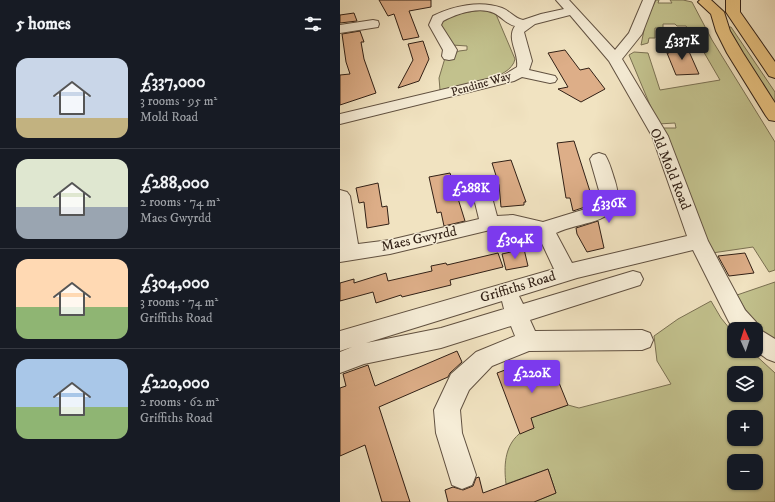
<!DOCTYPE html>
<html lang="en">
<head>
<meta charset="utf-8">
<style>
	:root { --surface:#171b24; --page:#242831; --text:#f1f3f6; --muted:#9ea1a6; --line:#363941; --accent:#7c3aed }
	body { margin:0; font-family:"IM FELL DW Pica",serif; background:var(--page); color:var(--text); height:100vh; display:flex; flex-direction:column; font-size:15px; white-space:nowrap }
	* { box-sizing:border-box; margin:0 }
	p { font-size:13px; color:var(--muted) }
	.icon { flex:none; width:22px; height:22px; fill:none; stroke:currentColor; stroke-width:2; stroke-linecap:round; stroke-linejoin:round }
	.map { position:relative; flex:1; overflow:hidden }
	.panel { display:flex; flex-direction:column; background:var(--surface); width:340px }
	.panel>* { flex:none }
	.needle { width:26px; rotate:357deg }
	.tools { position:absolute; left:387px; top:322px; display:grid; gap:8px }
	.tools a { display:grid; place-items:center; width:36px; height:36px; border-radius:8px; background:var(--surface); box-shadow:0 1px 3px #0004; font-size:20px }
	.price { position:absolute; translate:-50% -34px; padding:0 9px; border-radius:4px; background:var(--accent); color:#fff; font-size:13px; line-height:26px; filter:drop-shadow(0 1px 2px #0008) }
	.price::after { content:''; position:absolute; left:50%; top:24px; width:12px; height:9px; margin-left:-6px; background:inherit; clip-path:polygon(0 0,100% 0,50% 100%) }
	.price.active { background:#222; color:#fff }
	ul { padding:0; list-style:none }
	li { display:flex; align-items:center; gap:12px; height:100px; padding:0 16px }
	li+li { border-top:1px solid var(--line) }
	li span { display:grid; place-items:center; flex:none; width:112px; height:80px; border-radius:12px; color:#555 }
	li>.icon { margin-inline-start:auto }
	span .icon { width:48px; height:48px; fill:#fffc; stroke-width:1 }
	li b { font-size:17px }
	h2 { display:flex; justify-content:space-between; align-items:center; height:48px; padding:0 16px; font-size:17px }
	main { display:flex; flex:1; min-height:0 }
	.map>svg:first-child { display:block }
</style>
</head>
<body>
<main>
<section class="panel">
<h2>5 homes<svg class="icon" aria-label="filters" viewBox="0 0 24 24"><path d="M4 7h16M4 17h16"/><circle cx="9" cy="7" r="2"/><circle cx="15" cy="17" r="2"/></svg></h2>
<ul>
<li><span style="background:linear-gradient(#c9d6e8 75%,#c2b280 0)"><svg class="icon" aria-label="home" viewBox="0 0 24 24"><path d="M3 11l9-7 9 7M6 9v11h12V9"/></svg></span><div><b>£337,000</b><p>3 rooms · 95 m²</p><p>Mold Road</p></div></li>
<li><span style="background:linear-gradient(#dfe7d0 60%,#9aa5b1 0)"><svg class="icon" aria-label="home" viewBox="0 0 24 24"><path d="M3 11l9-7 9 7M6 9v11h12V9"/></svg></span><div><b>£288,000</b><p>2 rooms · 74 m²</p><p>Maes Gwyrdd</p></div></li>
<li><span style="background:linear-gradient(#ffd9b3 60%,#8fb573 0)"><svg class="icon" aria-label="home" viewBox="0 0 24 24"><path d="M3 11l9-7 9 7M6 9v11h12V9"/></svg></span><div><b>£304,000</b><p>3 rooms · 74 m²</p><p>Griffiths Road</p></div></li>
<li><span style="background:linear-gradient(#a9c7e8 60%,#8fb573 0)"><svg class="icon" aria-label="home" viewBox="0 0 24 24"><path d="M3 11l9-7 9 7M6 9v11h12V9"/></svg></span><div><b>£220,000</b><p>2 rooms · 62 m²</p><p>Griffiths Road</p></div></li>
</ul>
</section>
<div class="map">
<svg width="435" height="502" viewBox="0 0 435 502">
	<rect width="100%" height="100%" fill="#f1e3c1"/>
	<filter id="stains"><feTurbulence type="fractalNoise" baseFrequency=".005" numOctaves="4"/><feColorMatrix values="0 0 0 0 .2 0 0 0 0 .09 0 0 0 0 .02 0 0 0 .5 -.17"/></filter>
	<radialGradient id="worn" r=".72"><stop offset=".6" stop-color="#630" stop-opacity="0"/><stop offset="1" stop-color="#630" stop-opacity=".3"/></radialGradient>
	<!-- green -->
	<path fill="#c2c18d" stroke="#7a7052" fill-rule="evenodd" d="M316,0H319L318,3H332L330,0H343L352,2L372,40L435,142V270L429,272L413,247L372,253L320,128H336L335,123L318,124L289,55L294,52L308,53L320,90L380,80L362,49L346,26H337L335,24H323V28H315V38H309L308,43L301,45L306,20Z
		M143,10L155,12L175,59C171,81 119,85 100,90L99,78L105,58L119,51L127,50V46L112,45L99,24L107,15Z
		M388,27H391L435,92V106L393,38Z
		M435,282V343L417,330L397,295Z
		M371,301L381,318L394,334V351H411L435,373V502H194L216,493L208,469L166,484C164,467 164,447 179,434C183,431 190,430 194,428L190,418L228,405L239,408L331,384L317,361L314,336L338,319ZM394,373H416V395H394ZM394,417H416V439H394ZM394,461H416V483H394Z"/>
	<!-- building -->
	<path fill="#ddae88" stroke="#312016" d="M39,0H91V7L69,11L79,37L63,40L54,14L48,16Z
		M14,13L17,21L0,23V15Z
		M20,31L24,42H21L24,59L36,93L0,105V75L10,74L6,62L2,34Z
		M83,41L89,59L79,81L58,88L73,60L68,44Z
		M327,47H347L359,74L336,75L327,53H329Z
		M225,50L240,70L249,68L265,89L241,102L218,89L228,87L208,53Z
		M234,141L254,204L233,211L230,198H226L217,143Z
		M171,160L186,202H184V205L161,207L159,185L152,163Z
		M110,173L125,221L104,226L101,212L97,213L89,177Z
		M38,183L42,207L47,206L49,224L27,228L24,202L19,203L16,188Z
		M258,221L264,248L247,252L237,234L236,228Z
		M184,249L188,266L166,270L162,254Z
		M158,253L163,267L110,280L111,285L62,297L61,295L36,303L33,292L0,301V283L14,279V283L46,273L48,281L92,271L91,266L106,263L107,265Z
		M405,253L414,273L389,276L378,256Z
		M117,351L122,362L110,373L108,377L39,407L70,502H42L25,445L0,456V388L6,386L3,374L28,365L35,386Z
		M211,363L228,405L191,418L194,428L180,434L157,373L176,366L179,374Z
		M208,469L216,493L194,502H108L105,490L113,487L123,490L133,486L136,478L139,477L143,493Z"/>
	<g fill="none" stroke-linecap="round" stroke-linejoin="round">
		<defs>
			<path id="minor" d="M216,0H229L275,50L289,33L303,0H315L302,34L282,59L328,136L368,241L405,310L416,322L419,329L435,339V362L427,359L416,351V329H395L389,322L353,250L237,278L179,296L183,304L293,271L300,273L303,279L300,285L190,320L195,331L302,330L310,333L313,340L310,347L302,350L189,351L152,366L129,390L120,410L122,433L136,475L132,485L122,489L112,485L96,433L94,410L111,374L136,352L175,336L171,326L101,348L24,364L0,373V352L12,347L0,351V331L214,269L198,235L173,229L150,230L50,254L0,262V190L7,192L10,196L18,244L50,240L139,219L131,186L134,182L140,180L146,182L149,186L157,216L173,215L203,222L252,207L259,202L260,194L250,159L253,155L259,153L265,155C270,163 272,172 275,181C289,225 243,220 216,233L232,263L347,236L312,136L269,61L230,15L195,24L184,32L192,61L189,70L215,76L217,79L215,82L210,83L182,77L174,81L0,124V114L164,75L177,67C179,52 166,39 175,26C165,23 162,17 154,13C139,6 116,14 103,21L101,25L117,50L114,59L109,60L104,59L102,56L103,50L89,25L93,16C113,6 140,0 162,8C170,11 174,18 183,20L201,14L224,9ZM162,301L164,309L101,328L26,343Z
				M33,20L38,21L39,24L38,27L0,33V25Z"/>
			<path id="major" d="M360,0H371L384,12L390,31L403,53L435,103V121L429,120L426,116L387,53L376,31L371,14L358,2Z
				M386,0H400V12L435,62V78L429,76L386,12Z"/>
		</defs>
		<!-- minor casing -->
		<use href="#minor" stroke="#615141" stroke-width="2"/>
		<!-- major casing -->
		<use href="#major" stroke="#312016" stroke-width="2"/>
		<!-- minor -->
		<use href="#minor" fill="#f6edd7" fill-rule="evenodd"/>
		<!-- major -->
		<use href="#major" fill="#e8c280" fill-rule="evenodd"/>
	</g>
	<g text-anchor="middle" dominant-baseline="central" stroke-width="3" stroke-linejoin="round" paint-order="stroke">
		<!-- far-street labels -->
		<g font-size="12" fill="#312016" stroke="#f6edd7">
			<text transform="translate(141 84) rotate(-16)">Pendine Way</text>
		</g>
		<!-- street labels -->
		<g font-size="14" fill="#312016" stroke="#f6edd7">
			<text transform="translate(330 169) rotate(68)">Old Mold Road</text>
			<text transform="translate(79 239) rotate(-12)">Maes Gwyrdd</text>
			<text transform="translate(178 287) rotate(-17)">Griffiths Road</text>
		</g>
	</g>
	<rect width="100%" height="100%" filter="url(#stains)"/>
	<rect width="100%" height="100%" fill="url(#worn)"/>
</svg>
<div class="tools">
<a><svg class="needle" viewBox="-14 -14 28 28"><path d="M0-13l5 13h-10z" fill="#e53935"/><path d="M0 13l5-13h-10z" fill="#9ea1a6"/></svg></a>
<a><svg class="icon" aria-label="layers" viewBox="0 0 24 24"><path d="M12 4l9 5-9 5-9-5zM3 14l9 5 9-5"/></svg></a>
<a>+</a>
<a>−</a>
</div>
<b class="price active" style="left:342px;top:61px">£337K</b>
<b class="price" style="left:131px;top:209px">£288K</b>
<b class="price" style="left:269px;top:224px">£336K</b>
<b class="price" style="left:175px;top:260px">£304K</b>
<b class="price" style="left:192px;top:394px">£220K</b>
</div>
</main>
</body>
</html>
